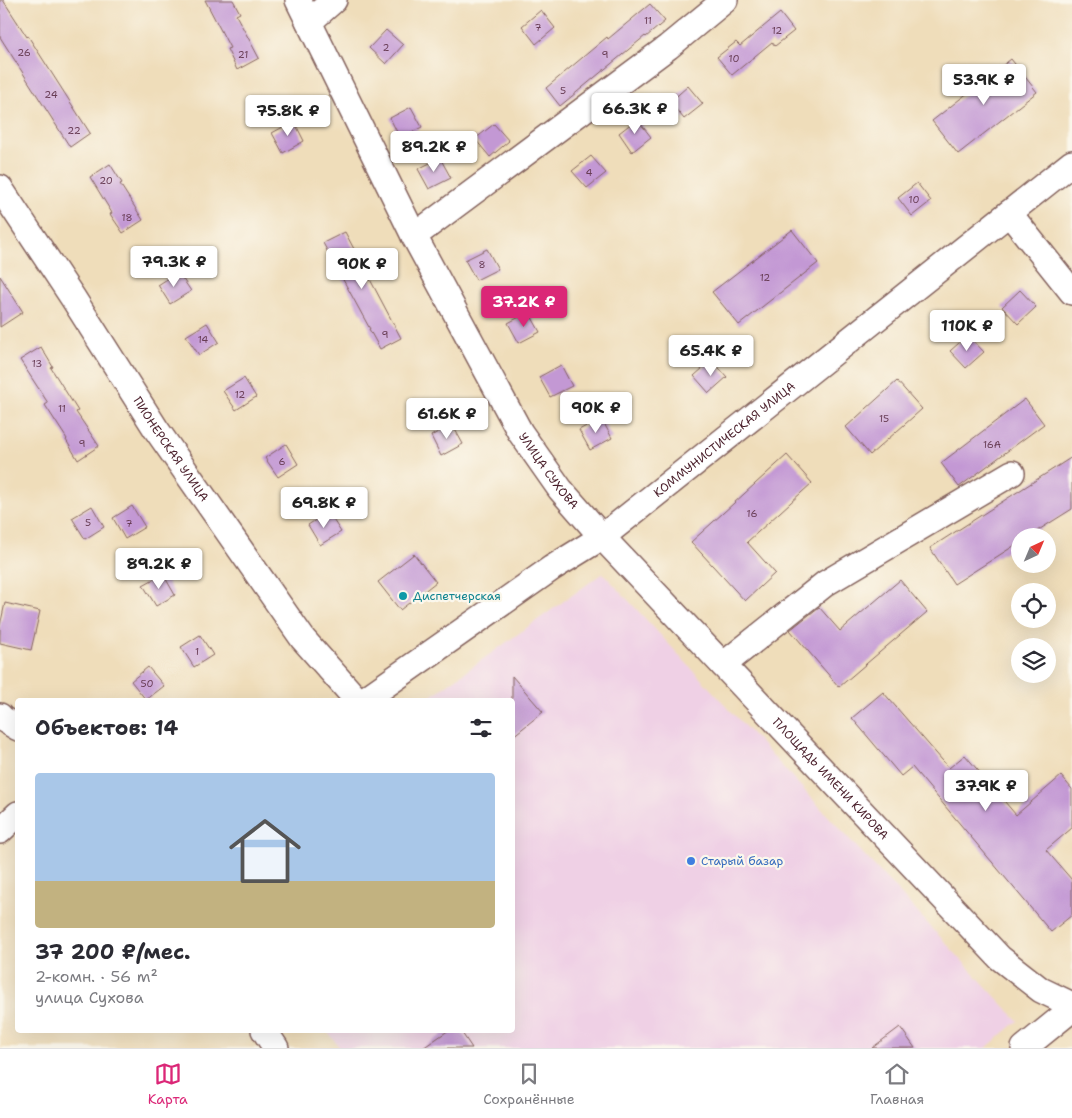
<!DOCTYPE html>
<html lang="ru">
<head>
<meta charset="utf-8">
<style>
	:root { --surface:#fff; --page:#f7f7f7; --text:#2b2b33; --muted:#7c7c81; --line:#e1e1e2; --accent:#db2777 }
	body { margin:0; font-family:"Shantell Sans",sans-serif; background:var(--page); color:var(--text); height:100vh; display:flex; flex-direction:column; font-size:19px; white-space:nowrap }
	* { box-sizing:border-box; margin:0 }
	p { font-size:16px; color:var(--muted) }
	.icon { flex:none; width:28px; height:28px; fill:none; stroke:currentColor; stroke-width:2; stroke-linecap:round; stroke-linejoin:round }
	.map { position:relative; flex:1; overflow:hidden }
	.side { position:absolute; left:15px; top:698px; width:500px; height:335px; display:flex; flex-direction:column; background:var(--surface); border-radius:5px; box-shadow:0 5px 20px #0002 }
	.side>* { flex:none }
	.needle { width:32px; rotate:44deg }
	.fabs { position:absolute; left:1011px; top:528px; display:grid; gap:10px }
	.fabs a { display:grid; place-items:center; width:45px; height:45px; border-radius:50%; background:var(--surface); box-shadow:0 5px 20px #0002; font-size:25px }
	.price { position:absolute; translate:-50% -42px; padding:0 11px; border-radius:5px; background:#fff; color:#222; font-size:16px; line-height:32px; filter:drop-shadow(0 1px 2px #0008) }
	.price::after { content:''; position:absolute; left:50%; top:30px; width:15px; height:11px; margin-left:-8px; background:inherit; clip-path:polygon(0 0,100% 0,50% 100%) }
	.price.active { background:var(--accent); color:#fff }
	ul { padding:0; list-style:none }
	li { display:grid; align-content:center; gap:10px; height:265px; padding:0 20px }
	li span { display:grid; place-items:center; height:155px; border-radius:5px; color:#555 }
	li>.icon { margin-inline-start:auto }
	span .icon { width:90px; height:90px; fill:#fffc; stroke-width:1 }
	li b { font-size:21px }
	h2 { display:flex; justify-content:space-between; align-items:center; height:60px; padding:0 20px; font-size:21px }
	.menu { display:flex; justify-content:space-around; align-items:center; height:70px; border-top:1px solid var(--line); background:var(--surface); font-size:14px; color:var(--muted) }
	.menu a { display:grid; justify-items:center; gap:2px }
	.menu .active { color:var(--accent) }
	.map>svg:first-child { display:block }
</style>
</head>
<body>
<div class="map">
<svg width="1072" height="1048" viewBox="0 0 1072 1048">
	<rect width="100%" height="100%" fill="#fbf7ec"/>
	<filter id="ink" filterUnits="userSpaceOnUse"><feTurbulence type="fractalNoise" baseFrequency=".02" numOctaves="2"/><feDisplacementMap in="SourceGraphic" scale="10" xChannelSelector="R" yChannelSelector="G"/><feConvolveMatrix kernelMatrix="1 2 1 2 8 2 1 2 1" color-interpolation-filters="sRGB"/></filter>
	<filter id="wash" filterUnits="userSpaceOnUse"><feTurbulence type="fractalNoise" baseFrequency=".0096" numOctaves="4" result="noise"/><feDisplacementMap in="SourceGraphic" scale="20" xChannelSelector="R" yChannelSelector="G"/><feGaussianBlur stdDeviation="1.12" result="paint"/><feColorMatrix in="noise" values="0 0 0 0 0 0 0 0 0 0 0 0 0 0 0 0 0 1.4 0 .05"/><feComposite in="paint" operator="in"/></filter>
	<g filter="url(#wash)">
		<rect width="100%" height="100%" fill="#efddba"/>
		<!-- built -->
		<path fill="#efd0e5" d="M603,573L1018,1021L986,1048H340L326,1030H512V700H426Z"/>
		<g id="blocks">
			<!-- building -->
			<path fill="#c398d4" d="M0,0H3L27,37L28,36L90,133L70,147L0,37Z
				M205,0H233L240,13L236,15L259,58L237,70L227,49L230,48Z
				M650,4L665,21L646,37L645,36L560,106L546,88L607,37L608,39Z
				M541,10L555,28L536,44L522,26Z
				M780,13L794,31L775,46L772,42L732,75L717,57L736,42L740,46Z
				M386,30L403,45L386,64L369,48Z
				M1011,59L1037,92L958,154L932,121Z
				M688,86L703,104L684,119L670,102Z
				M411,107L422,127L400,138L390,118Z
				M637,119L651,137L632,152L619,133Z
				M294,121L304,141L283,153L272,133Z
				M494,124L509,141L490,157L475,139Z
				M591,156L606,173L587,188L572,171Z
				M440,158L451,178L429,189L418,169Z
				M110,164L122,183L120,184L143,220L123,233L110,214L112,213L90,177Z
				M917,183L931,201L912,216L898,198Z
				M792,230L818,263L739,325L712,292Z
				M345,232L401,338L380,349L369,329H370L323,243Z
				M487,249L498,269L476,280L465,260Z
				M178,272L191,291L170,304L158,285Z
				M0,276L23,312L0,327Z
				M1020,290L1036,307L1018,324L1002,307Z
				M529,312L540,332L519,343L508,323Z
				M207,323L219,342L199,355L186,336Z
				M968,335L984,352L966,368L950,351Z
				M41,347L53,367L51,368L78,411L76,412L99,446L78,460L66,440L67,439L45,405L48,403L20,360Z
				M712,360L727,377L709,393L694,376Z
				M561,365L572,386L550,397L539,377Z
				M244,378L256,397L236,410L223,391Z
				M897,381L922,409L870,455L846,427Z
				M1025,399L1044,424L959,487L941,463Z
				M601,418L612,438L590,450L579,430Z
				M452,424L463,444L441,456L431,436Z
				M286,444L298,464L278,477L265,458Z
				M787,455L812,483L747,542L775,573L745,601L691,542Z
				M1072,457V509L1029,536H1020V542L954,584L930,548Z
				M92,506L104,527L85,539L72,518Z
				M132,506L145,527L125,539L113,518Z
				M328,512L341,532L320,545L308,525Z
				M414,554L436,582L400,610L378,582Z
				M163,574L175,595L156,606L143,585Z
				M900,580L927,612L839,687L790,630L819,607L840,631Z
				M5,603L40,611L31,650L0,643V626Z
				M200,635L213,655L194,667L181,647Z
				M148,667L164,686L146,700L131,681Z
				M512,676L543,712L512,737Z
				M883,692L949,768L965,755L1016,815L1061,776L1072,789V828L1046,850L1072,880V915L1051,932L912,767L901,776L852,718Z
				M900,1027L915,1048H872Z
				M449,1030H460L472,1048H423Z"/>
		</g>
	</g>
	<g filter="url(#ink)">
		<use href="#blocks" fill-opacity="0" stroke="#84625d" stroke-width="1"/>
		<g fill="none" stroke-linecap="round" stroke-linejoin="round">
			<defs>
				<g id="minor">
					<path id="s1" d="M298,0L414,236L520,432L560,489L602,537L1000,958L1041,990L1072,1005"/>
					<path d="M309,22L334,0"/>
					<path id="s2" d="M0,188L73,298L156,429L303,639L357,700"/>
					<path d="M1009,213L1072,292"/>
					<path d="M414,236L668,47L725,0"/>
					<path d="M723,665L826,583L1012,473"/>
					<path id="s3" d="M364,700L552,568L602,537L1072,163"/>
					<path d="M0,716L1,718L18,728"/>
					<path d="M0,831L18,814"/>
					<path d="M264,1030L276,1048"/>
					<path d="M1024,1048L1072,1009"/>
				</g>
			</defs>
			<!-- minor casing -->
			<use href="#minor" stroke="#84625d" stroke-width="28"/>
			<!-- minor -->
			<use href="#minor" stroke="#fff" stroke-width="25"/>
		</g>
	</g>
	<!-- markers -->
	<circle fill="#0f9aa8" stroke="#fbf7ec" stroke-width="2" cx="403" cy="596" r="5"/>
	<circle fill="#3f7fe0" stroke="#fbf7ec" stroke-width="2" cx="691" cy="861" r="5"/>
	<g text-anchor="middle" dominant-baseline="central" stroke-width="4.5" stroke-linejoin="round" paint-order="stroke">
		<!-- number labels -->
		<g font-size="10" fill="#683d55">
			<text x="648" y="20">11</text>
			<text x="538" y="27">7</text>
			<text x="777" y="30">12</text>
			<text x="386" y="47">2</text>
			<text x="24" y="52">26</text>
			<text x="243" y="54">21</text>
			<text x="605" y="54">9</text>
			<text x="734" y="58">10</text>
			<text x="563" y="90">5</text>
			<text x="51" y="94">24</text>
			<text x="74" y="130">22</text>
			<text x="589" y="172">4</text>
			<text x="106" y="180">20</text>
			<text x="914" y="199">10</text>
			<text x="127" y="217">18</text>
			<text x="482" y="264">8</text>
			<text x="765" y="277">12</text>
			<text x="385" y="334">9</text>
			<text x="203" y="339">14</text>
			<text x="37" y="363">13</text>
			<text x="240" y="394">12</text>
			<text x="62" y="408">11</text>
			<text x="884" y="418">15</text>
			<text x="82" y="443">9</text>
			<text x="992" y="444">16А</text>
			<text x="282" y="461">6</text>
			<text x="752" y="513">16</text>
			<text x="88" y="522">5</text>
			<text x="129" y="523">7</text>
			<text x="197" y="651">1</text>
			<text x="147" y="683">50</text>
		</g>
		<!-- street labels -->
		<g font-size="12" fill="#4a1f2b" stroke="#fbf7ec">
			<text stroke="none"><textPath href="#s3" startOffset="445">КОММУНИСТИЧЕСКАЯ УЛИЦА</textPath></text>
			<text stroke="none"><textPath href="#s2" startOffset="312">ПИОНЕРСКАЯ УЛИЦА</textPath></text>
			<text stroke="none"><textPath href="#s1" startOffset="534">УЛИЦА СУХОВА</textPath></text>
			<text stroke="none"><textPath href="#s1" startOffset="952">ПЛОЩАДЬ ИМЕНИ КИРОВА</textPath></text>
		</g>
		<!-- culture labels -->
		<g font-size="12" fill="#0d838f" stroke="#fbf7ec" text-anchor="start">
			<text x="413" y="596">Диспетчерская</text>
		</g>
		<!-- shop labels -->
		<g font-size="12" fill="#366cbe" stroke="#fbf7ec" text-anchor="start">
			<text x="701" y="861">Старый базар</text>
		</g>
	</g>
</svg>
<div class="fabs">
<a><svg class="needle" viewBox="-14 -14 28 28"><path d="M0-13l5 13h-10z" fill="#e53935"/><path d="M0 13l5-13h-10z" fill="#7c7c81"/></svg></a>
<a><svg class="icon" aria-label="locate" viewBox="0 0 24 24"><circle cx="12" cy="12" r="6"/><path d="M12 2v4M12 18v4M2 12h4M18 12h4"/></svg></a>
<a><svg class="icon" aria-label="layers" viewBox="0 0 24 24"><path d="M12 4l9 5-9 5-9-5zM3 14l9 5 9-5"/></svg></a>
</div>
<b class="price" style="left:984px;top:106px">53.9K ₽</b>
<b class="price" style="left:635px;top:135px">66.3K ₽</b>
<b class="price" style="left:288px;top:137px">75.8K ₽</b>
<b class="price" style="left:434px;top:173px">89.2K ₽</b>
<b class="price" style="left:174px;top:288px">79.3K ₽</b>
<b class="price" style="left:362px;top:290px">90K ₽</b>
<b class="price active" style="left:524px;top:328px">37.2K ₽</b>
<b class="price" style="left:967px;top:352px">110K ₽</b>
<b class="price" style="left:711px;top:377px">65.4K ₽</b>
<b class="price" style="left:596px;top:434px">90K ₽</b>
<b class="price" style="left:447px;top:440px">61.6K ₽</b>
<b class="price" style="left:324px;top:529px">69.8K ₽</b>
<b class="price" style="left:159px;top:590px">89.2K ₽</b>
<b class="price" style="left:986px;top:812px">37.9K ₽</b>
<section class="side">
<h2>Объектов: 14<svg class="icon" aria-label="filters" viewBox="0 0 24 24"><path d="M4 7h16M4 17h16"/><circle cx="9" cy="7" r="2"/><circle cx="15" cy="17" r="2"/></svg></h2>
<ul>
<li><span style="background:linear-gradient(#a9c7e8 70%,#c2b280 0)"><svg class="icon" aria-label="home" viewBox="0 0 24 24"><path d="M3 11l9-7 9 7M6 9v11h12V9"/></svg></span><div><b>37 200 ₽/мес.</b><p>2-комн. · 56 m²</p><p>улица Сухова</p></div></li>
</ul>
</section>
</div>
<nav class="menu">
<a class="active"><svg class="icon" aria-label="map" viewBox="0 0 24 24"><path d="M3 6l6-2 6 2 6-2v14l-6 2-6-2-6 2zM9 4v14M15 6v14"/></svg>Карта</a>
<a><svg class="icon" aria-label="saved" viewBox="0 0 24 24"><path d="M7 4h10v16l-5-4-5 4z"/></svg>Сохранённые</a>
<a><svg class="icon" aria-label="home" viewBox="0 0 24 24"><path d="M3 11l9-7 9 7M6 9v11h12V9"/></svg>Главная</a>
</nav>
</body>
</html>
